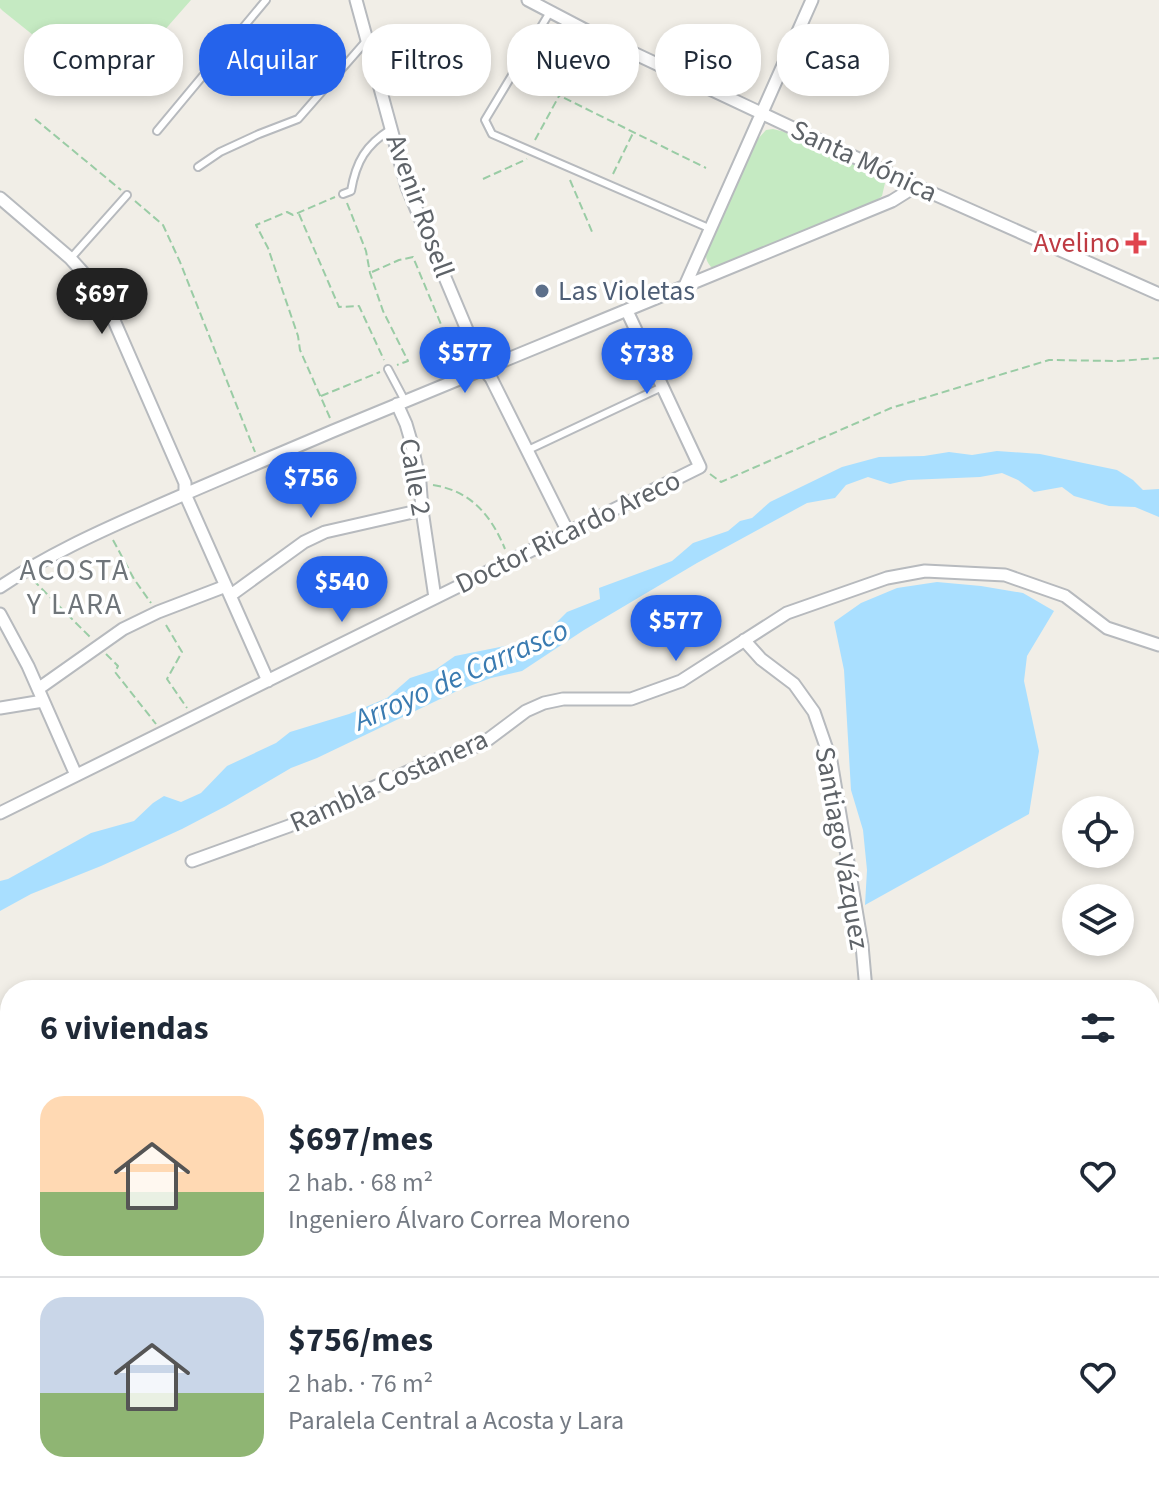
<!DOCTYPE html>
<html lang="es">
<head>
<meta charset="utf-8">
<style>
	:root { --surface:#fff; --page:#f2f2f3; --text:#1f2937; --muted:#747a83; --line:#e0e1e3; --accent:#2563eb }
	body { margin:0; font-family:"Source Sans 3",sans-serif; background:var(--page); color:var(--text); height:100vh; display:flex; flex-direction:column; font-size:30px; white-space:nowrap }
	* { box-sizing:border-box; margin:0 }
	p { font-size:26px; color:var(--muted) }
	.icon { flex:none; width:44px; height:44px; fill:none; stroke:currentColor; stroke-width:2; stroke-linecap:round; stroke-linejoin:round }
	.map { position:relative; flex:1; overflow:hidden }
	.side { position:absolute; left:0px; top:980px; width:1160px; height:512px; display:flex; flex-direction:column; background:var(--surface); border-radius:32px 32px 0 0; box-shadow:0 4px 12px #0003 }
	.side>* { flex:none }
	.hud { position:absolute; left:24px; top:24px; width:1112px; height:72px; display:flex; gap:16px }
	.fabs { position:absolute; left:1062px; top:796px; display:grid; gap:16px }
	.fabs a { display:grid; place-items:center; width:72px; height:72px; border-radius:50%; background:var(--surface); box-shadow:0 4px 12px #0003; font-size:40px }
	.price { position:absolute; translate:-50% -68px; padding:0 18px; border-radius:28px; background:var(--accent); color:#fff; font-size:26px; line-height:52px; filter:drop-shadow(0 2px 4px #0008) }
	.price::after { content:''; position:absolute; left:50%; top:48px; width:24px; height:18px; margin-left:-12px; background:inherit; clip-path:polygon(0 0,100% 0,50% 100%) }
	.price.current { background:#222; color:#fff }
	ul { padding:0; list-style:none }
	li { display:flex; align-items:center; gap:24px; height:200px; padding:0 40px }
	li+li { border-top:2px solid var(--line) }
	li span { display:grid; place-items:center; flex:none; width:224px; height:160px; border-radius:24px; color:#555 }
	li>.icon { margin-inline-start:auto }
	span .icon { width:96px; height:96px; fill:#fffc; stroke-width:1 }
	li b { font-size:34px }
	h2 { display:flex; justify-content:space-between; align-items:center; height:96px; padding:0 40px; font-size:34px }
	.tag { padding:0 28px; border-radius:32px; background:var(--surface); box-shadow:0 4px 12px #0003; font-size:28px; line-height:72px }
	.tag.current { background:var(--accent); color:#fff }
	.map>svg:first-child { display:block }
</style>
</head>
<body>
<div class="map">
<svg width="1159" height="1492" viewBox="0 0 1159 1492">
	<rect width="100%" height="100%" fill="#f1eee7"/>
	<!-- green -->
	<path fill="#c5eac2" d="M0,0H191L111,91L58,55L3,11L0,8Z
		M773,129L785,132L877,175L885,183L882,196L872,204L717,268L711,267C706,261 705,257 707,249L756,141L766,130Z"/>
	<!-- water -->
	<path fill="#a9dfff" d="M997,451L1040,454L1117,470L1133,480L1143,490L1159,489V517L1135,507L1109,506L1074,496L1062,487L1034,492L1018,480L1002,473L980,477L908,480L890,484L868,477L846,485L835,498L807,503L697,563L584,630L522,671L491,678L459,690L317,758L291,768L226,806L182,829L101,866L31,894L0,911V881L8,879L91,833L134,821L153,803L164,796L181,802L201,793L227,766L276,743L290,732L349,714L387,698L410,678L435,670L455,656L540,639L567,612L600,599L599,588L672,561L693,543L728,531L740,521L752,518L770,502L842,467L879,457L924,456L949,452L972,455Z
		M937,582L981,586L1023,593L1054,611L1027,656L1024,681L1039,751L1029,814L865,905L867,870L863,830L851,790L844,670L834,622L861,603L897,588Z"/>
	<g fill="none" stroke-linecap="round" stroke-linejoin="round">
		<defs>
			<path id="lane" d="M550,12L485,120L492,134L711,229
				M157,131L266,0
				M198,167L220,152L259,134L298,119L367,40
				M343,194L351,191C356,161 366,145 391,129
				M71,258L127,195
				M388,369L405,401
				M528,450L662,387"/>
			<path id="street" d="M356,0L407,187L483,368L491,378L568,532
				M528,0L591,33L916,186L1159,294
				M0,198L70,258L88,278L109,309L185,483V494L268,681
				M684,288L812,0
				M397,404L406,424L411,441L420,483L422,510L435,598
				M0,587C46,556 94,534 144,512C207,484 270,458 333,431C519,354 706,278 892,201L916,186
				M231,595L304,542L325,532L422,510
				M0,614L28,666L76,775
				M744,640L761,659L794,684L814,712L831,761L862,945L866,990
				M38,689L123,629L158,612L226,586
				M0,708L43,701
				M0,813L700,467L627,311
				M192,861L289,826L427,763L482,744L526,711L544,703L563,699H631L681,681L787,613L887,578L925,571L1005,575L1065,596L1107,628L1159,645
				M1150,1106H1159
				M0,1204H10
				M1150,1409L1159,1410
				M681,1482V1492
				M955,1482L956,1492
				M44,1492L49,1482
				M423,1492L450,1482"/>
		</defs>
		<!-- lane casing -->
		<use href="#lane" stroke="#b7babe" stroke-width="10"/>
		<!-- street casing -->
		<use href="#street" stroke="#b7babe" stroke-width="15"/>
		<!-- path -->
		<path stroke="#9acca5" stroke-width="2" stroke-dasharray="8 4" stroke-linecap="butt" d="M520,79L542,87L706,168
			M35,119L121,190
			M535,140L559,96
			M613,174L633,133
			M483,179L527,159
			M570,180L593,234
			M135,201L163,225L180,262L255,452
			M347,203L366,251L370,273L383,311L408,361L397,365
			M299,214L339,307L359,306L384,360
			M372,272L399,260L413,257L445,334L454,365
			M321,396L380,372
			M330,418L300,350L298,336L268,248L256,225L287,212L293,215L335,197
			M710,474L721,482L891,408L1049,360L1118,361L1159,358
			M433,485C471,491 491,515 505,549
			M113,540L134,579L151,603
			M33,580L91,638
			M166,625L182,652L167,679L187,708
			M106,654L118,666L115,672L156,724"/>
		<!-- lane -->
		<use href="#lane" stroke="#fff" stroke-width="6"/>
		<!-- street -->
		<use href="#street" stroke="#fff" stroke-width="11"/>
	</g>
	<!-- markers -->
	<path fill="#e0444e" stroke="#fff" stroke-width="3" d="M1132 231h8v8h8v8h-8v8h-8v-8h-8v-8h8z"/>
	<circle fill="#5c6f8a" stroke="#fff" stroke-width="3" cx="542" cy="291" r="8"/>
	<g text-anchor="middle" dominant-baseline="central" stroke-width="7" stroke-linejoin="round" paint-order="stroke">
		<!-- street labels -->
		<g font-size="28" fill="#5e6368" stroke="#fff">
			<text transform="translate(864 161) rotate(25)">Santa Mónica</text>
			<text transform="translate(420 206) rotate(70)">Avenir Rosell</text>
			<text transform="translate(415 477) rotate(80)">Calle 2</text>
			<text transform="translate(568 532) rotate(-26)">Doctor Ricardo Areco</text>
			<text transform="translate(389 781) rotate(-24)">Rambla Costanera</text>
			<text transform="translate(842 848) rotate(80)">Santiago Vázquez</text>
		</g>
		<!-- health labels -->
		<g font-size="28" fill="#be3a42" stroke="#fff" text-anchor="end">
			<text x="1120" y="243">Avelino</text>
		</g>
		<!-- service labels -->
		<g font-size="28" fill="#4e5e75" stroke="#fff" text-anchor="start">
			<text x="558" y="291">Las Violetas</text>
		</g>
		<!-- neighbourhood labels -->
		<g font-size="30" letter-spacing="2" fill="#6f757a" stroke="#fff">
			<text x="75" y="570">ACOSTA<tspan x="75" dy="34">Y LARA</tspan></text>
		</g>
		<!-- water labels -->
		<g font-size="30" font-style="italic" fill="#3a7bb1" stroke="#fff">
			<text transform="translate(461 675) rotate(-24)">Arroyo de Carrasco</text>
		</g>
	</g>
</svg>
<div class="fabs">
<a><svg class="icon" aria-label="locate" viewBox="0 0 24 24"><circle cx="12" cy="12" r="6"/><path d="M12 2v4M12 18v4M2 12h4M18 12h4"/></svg></a>
<a><svg class="icon" aria-label="layers" viewBox="0 0 24 24"><path d="M12 4l9 5-9 5-9-5zM3 14l9 5 9-5"/></svg></a>
</div>
<b class="price current" style="left:102px;top:336px">$697</b>
<b class="price" style="left:465px;top:395px">$577</b>
<b class="price" style="left:647px;top:396px">$738</b>
<b class="price" style="left:311px;top:520px">$756</b>
<b class="price" style="left:342px;top:624px">$540</b>
<b class="price" style="left:676px;top:663px">$577</b>
<div class="hud">
<a class="tag">Comprar</a>
<a class="tag current">Alquilar</a>
<a class="tag">Filtros</a>
<a class="tag">Nuevo</a>
<a class="tag">Piso</a>
<a class="tag">Casa</a>
</div>
<section class="side">
<h2>6 viviendas<svg class="icon" aria-label="filters" viewBox="0 0 24 24"><path d="M4 7h16M4 17h16"/><circle cx="9" cy="7" r="2"/><circle cx="15" cy="17" r="2"/></svg></h2>
<ul>
<li><span style="background:linear-gradient(#ffd9b3 60%,#8fb573 0)"><svg class="icon" aria-label="home" viewBox="0 0 24 24"><path d="M3 11l9-7 9 7M6 9v11h12V9"/></svg></span><div><b>$697/mes</b><p>2 hab. · 68 m²</p><p>Ingeniero Álvaro Correa Moreno</p></div><svg class="icon" aria-label="heart" viewBox="0 0 24 24"><path d="M12 20l-8-8c-3-5 5-10 8-4 3-6 11-1 8 4z"/></svg></li>
<li><span style="background:linear-gradient(#c9d6e8 60%,#8fb573 0)"><svg class="icon" aria-label="home" viewBox="0 0 24 24"><path d="M3 11l9-7 9 7M6 9v11h12V9"/></svg></span><div><b>$756/mes</b><p>2 hab. · 76 m²</p><p>Paralela Central a Acosta y Lara</p></div><svg class="icon" aria-label="heart" viewBox="0 0 24 24"><path d="M12 20l-8-8c-3-5 5-10 8-4 3-6 11-1 8 4z"/></svg></li>
</ul>
</section>
</div>
</body>
</html>
